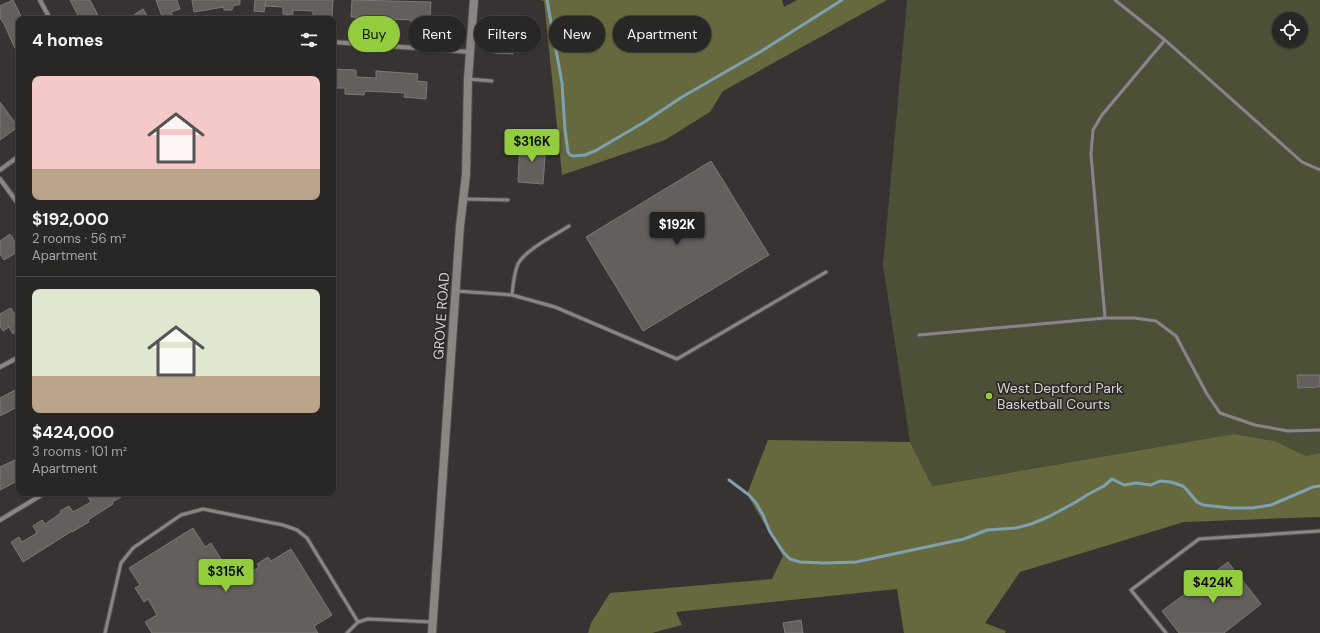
<!DOCTYPE html>
<html lang="en">
<head>
<meta charset="utf-8">
<style>
	:root { --surface:#292626; --page:#312e2e; --text:#f1f3f6; --muted:#a5a5a7; --line:#454343; --accent:#93cc3d }
	body { margin:0; font-family:"DM Sans",sans-serif; background:var(--page); color:var(--text); height:100vh; display:flex; flex-direction:column; font-size:15px; white-space:nowrap }
	* { box-sizing:border-box; margin:0 }
	p { font-size:13px; color:var(--muted) }
	.icon { flex:none; width:22px; height:22px; fill:none; stroke:currentColor; stroke-width:2; stroke-linecap:round; stroke-linejoin:round }
	.map { position:relative; flex:1; overflow:hidden }
	.panel { position:absolute; left:16px; top:16px; width:320px; height:480px; display:flex; flex-direction:column; background:var(--surface); border-radius:8px; box-shadow:0 1px 3px #0004,0 0 0 1px var(--line) }
	.panel>* { flex:none }
	.guide { position:absolute; left:348px; top:16px; width:380px; height:36px; display:flex; gap:8px }
	.controls { position:absolute; left:1272px; top:12px; display:grid; gap:8px }
	.controls a { display:grid; place-items:center; width:36px; height:36px; border-radius:50%; background:var(--surface); box-shadow:0 1px 3px #0004,0 0 0 1px var(--line); font-size:20px }
	.price { position:absolute; translate:-50% -34px; padding:0 9px; border-radius:4px; background:var(--accent); color:#111; font-size:13px; line-height:26px; filter:drop-shadow(0 1px 2px #0008) }
	.price::after { content:''; position:absolute; left:50%; top:24px; width:12px; height:9px; margin-left:-6px; background:inherit; clip-path:polygon(0 0,100% 0,50% 100%) }
	.price.active { background:#222; color:#fff }
	ul { padding:0; list-style:none }
	li { display:grid; align-content:center; gap:8px; height:212px; padding:0 16px }
	li+li { border-top:1px solid var(--line) }
	li span { display:grid; place-items:center; height:124px; border-radius:8px; color:#555 }
	li>.icon { margin-inline-start:auto }
	span .icon { width:72px; height:72px; fill:#fffc; stroke-width:1 }
	li b { font-size:17px }
	h2 { display:flex; justify-content:space-between; align-items:center; height:48px; padding:0 16px; font-size:17px }
	.pill { padding:0 14px; border-radius:18px; background:var(--surface); box-shadow:0 1px 3px #0004,0 0 0 1px var(--line); font-size:14px; line-height:36px }
	.pill.active { background:var(--accent); color:#111 }
	.map>svg:first-child { display:block }
</style>
</head>
<body>
<div class="map">
<svg width="1320" height="633" viewBox="0 0 1320 633">
	<rect width="100%" height="100%" fill="#373332"/>
	<!-- green -->
	<path fill="#4d4f36" fill-rule="evenodd" d="M907,0H1320V453L1306,456L1275,441L1234,434L931,486L910,442L883,265ZM1279,19H1301V41H1279Z"/>
	<!-- forest -->
	<path fill="#65693d" d="M540,0H782L784,7L797,0H887L723,91L710,112L665,140L562,175L544,1Z
		M1234,434L1275,441L1306,456L1320,453V517L1184,522L1020,572L985,623L1006,631L1005,633H904L897,589L676,612L682,625L652,633H588L591,623L610,593L772,579L783,556L747,494L768,440L910,442L932,486Z"/>
	<g fill="none" stroke-linecap="round" stroke-linejoin="round">
		<!-- stream -->
		<path stroke="#7ea0b0" stroke-width="3" d="M547,0L562,83L565,130L568,152L570,155L574,156L585,155L595,151L646,121L682,97L760,52L842,0
			M729,480L749,495L756,503L763,515L770,532L784,553L790,559L800,562L826,563L856,562L964,539L987,530L1016,528L1031,524L1048,517L1076,502L1087,495L1104,486L1112,479L1124,485L1136,483L1151,485L1160,481L1171,482L1183,486L1187,490L1197,502L1203,505L1231,508H1252L1271,505L1313,487L1320,486"/>
	</g>
	<!-- building -->
	<path fill="#635f5d" stroke="#7c7976" d="M13,0L21,16L19,17V57L4,24L0,18V6Z
		M70,0H90L100,19H80Z
		M156,0H177L180,9L171,12L174,19H163Z
		M192,0H240V4L233,6L232,10H224V7L194,12Z
		M255,0H266L264,12L254,11Z
		M266,0H333L332,17L313,15V11L293,10V15L283,14V7L265,6Z
		M352,0L431,2L430,18H420V23H411V20L351,17Z
		M143,9L149,19H128Z
		M502,25L522,26L521,39H514L513,54L493,53L495,36L501,37Z
		M333,69L356,70V77L376,78V71L418,74L417,81L427,82L426,99L404,97L405,93L365,91L364,95L345,94V88H333Z
		M0,102L18,127L0,140Z
		M520,142L546,144L543,184L518,182Z
		M711,161L769,255L643,331L586,237Z
		M10,234L19,248V251L4,260L0,254V241Z
		M11,308L19,322V330L13,334L9,327L3,331L0,326V314Z
		M1297,375H1320V387L1298,388Z
		M19,388V406L0,416V398Z
		M19,458V480L0,490V467Z
		M93,493H128L112,502L113,504L88,520L89,522L72,532V531L23,562L11,542L19,537L22,542L37,533L33,526L42,520L45,524L61,513L60,511L69,506L73,512L91,502L88,497Z
		M193,528L205,547L211,543L226,567L234,562L243,577L259,567L257,564L268,557L271,561L291,549L332,615L314,626L318,633H152L145,622L157,615L148,599L144,602L135,588L140,585L129,568Z
		M1228,562L1261,604L1224,633H1179L1162,611Z
		M801,620L803,633H785L783,623Z"/>
	<g fill="none" stroke-linecap="round" stroke-linejoin="round">
		<defs>
			<path id="service" d="M1115,0L1165,40
				M468,79L492,81
				M1320,170L1302,162L1165,40L1102,115L1093,130L1091,154L1105,318H1134L1156,321L1176,336L1207,394L1220,413L1255,425L1288,431L1320,430
				M465,199L508,200
				M456,291L512,295L555,307L677,359L826,272
				M512,295C513,284 514,273 518,264C525,250 555,235 569,226
				M919,335L1105,318
				M358,622L368,619L432,622
				M105,633L121,563L133,548L181,515L203,509L283,525L297,530L307,538L358,622L347,633
				M1166,633L1131,590L1199,539L1320,531"/>
			<path id="minor" d="M40,0L50,19
				M333,42L470,52
				M0,170L19,156
				M0,179L19,205
				M0,367L19,357
				M0,520L45,493"/>
			<path id="secondary" d="M432,633L460,226L466,175L468,79L474,0"/>
		</defs>
		<!-- service casing -->
		<use href="#service" stroke="#524f4e" stroke-width="5"/>
		<!-- minor casing -->
		<use href="#minor" stroke="#524f4e" stroke-width="6"/>
		<!-- secondary casing -->
		<use href="#secondary" stroke="#524f4e" stroke-width="10"/>
		<!-- service -->
		<use href="#service" stroke="#898583" stroke-width="3"/>
		<!-- minor -->
		<use href="#minor" stroke="#898583" stroke-width="4"/>
		<!-- secondary -->
		<use href="#secondary" stroke="#898583" stroke-width="8"/>
	</g>
	<!-- markers -->
	<circle fill="#93cc3d" stroke="#2d2928" stroke-width="1.5" cx="989" cy="396" r="4"/>
	<g text-anchor="middle" dominant-baseline="central" stroke-width="3.5" stroke-linejoin="round" paint-order="stroke">
		<!-- street labels -->
		<g font-size="14" fill="#d6d4d2" stroke="#2d2928">
			<text transform="translate(441 316) rotate(-86)">GROVE ROAD</text>
		</g>
		<!-- poi labels -->
		<g font-size="14" fill="#d6d4d2" stroke="#2d2928" text-anchor="start">
			<text x="997" y="388">West Deptford Park<tspan x="997" dy="16">Basketball Courts</tspan></text>
		</g>
	</g>
</svg>
<div class="controls">
<a><svg class="icon" aria-label="locate" viewBox="0 0 24 24"><circle cx="12" cy="12" r="6"/><path d="M12 2v4M12 18v4M2 12h4M18 12h4"/></svg></a>
</div>
<b class="price" style="left:532px;top:163px">$316K</b>
<b class="price active" style="left:677px;top:246px">$192K</b>
<b class="price" style="left:226px;top:593px">$315K</b>
<b class="price" style="left:1213px;top:604px">$424K</b>
<div class="guide">
<a class="pill active">Buy</a>
<a class="pill">Rent</a>
<a class="pill">Filters</a>
<a class="pill">New</a>
<a class="pill">Apartment</a>
</div>
<section class="panel">
<h2>4 homes<svg class="icon" aria-label="filters" viewBox="0 0 24 24"><path d="M4 7h16M4 17h16"/><circle cx="9" cy="7" r="2"/><circle cx="15" cy="17" r="2"/></svg></h2>
<ul>
<li><span style="background:linear-gradient(#f6c9c9 75%,#b9a48a 0)"><svg class="icon" aria-label="home" viewBox="0 0 24 24"><path d="M3 11l9-7 9 7M6 9v11h12V9"/></svg></span><div><b>$192,000</b><p>2 rooms · 56 m²</p><p>Apartment</p></div></li>
<li><span style="background:linear-gradient(#dfe7d0 70%,#b9a48a 0)"><svg class="icon" aria-label="home" viewBox="0 0 24 24"><path d="M3 11l9-7 9 7M6 9v11h12V9"/></svg></span><div><b>$424,000</b><p>3 rooms · 101 m²</p><p>Apartment</p></div></li>
</ul>
</section>
</div>
</body>
</html>
